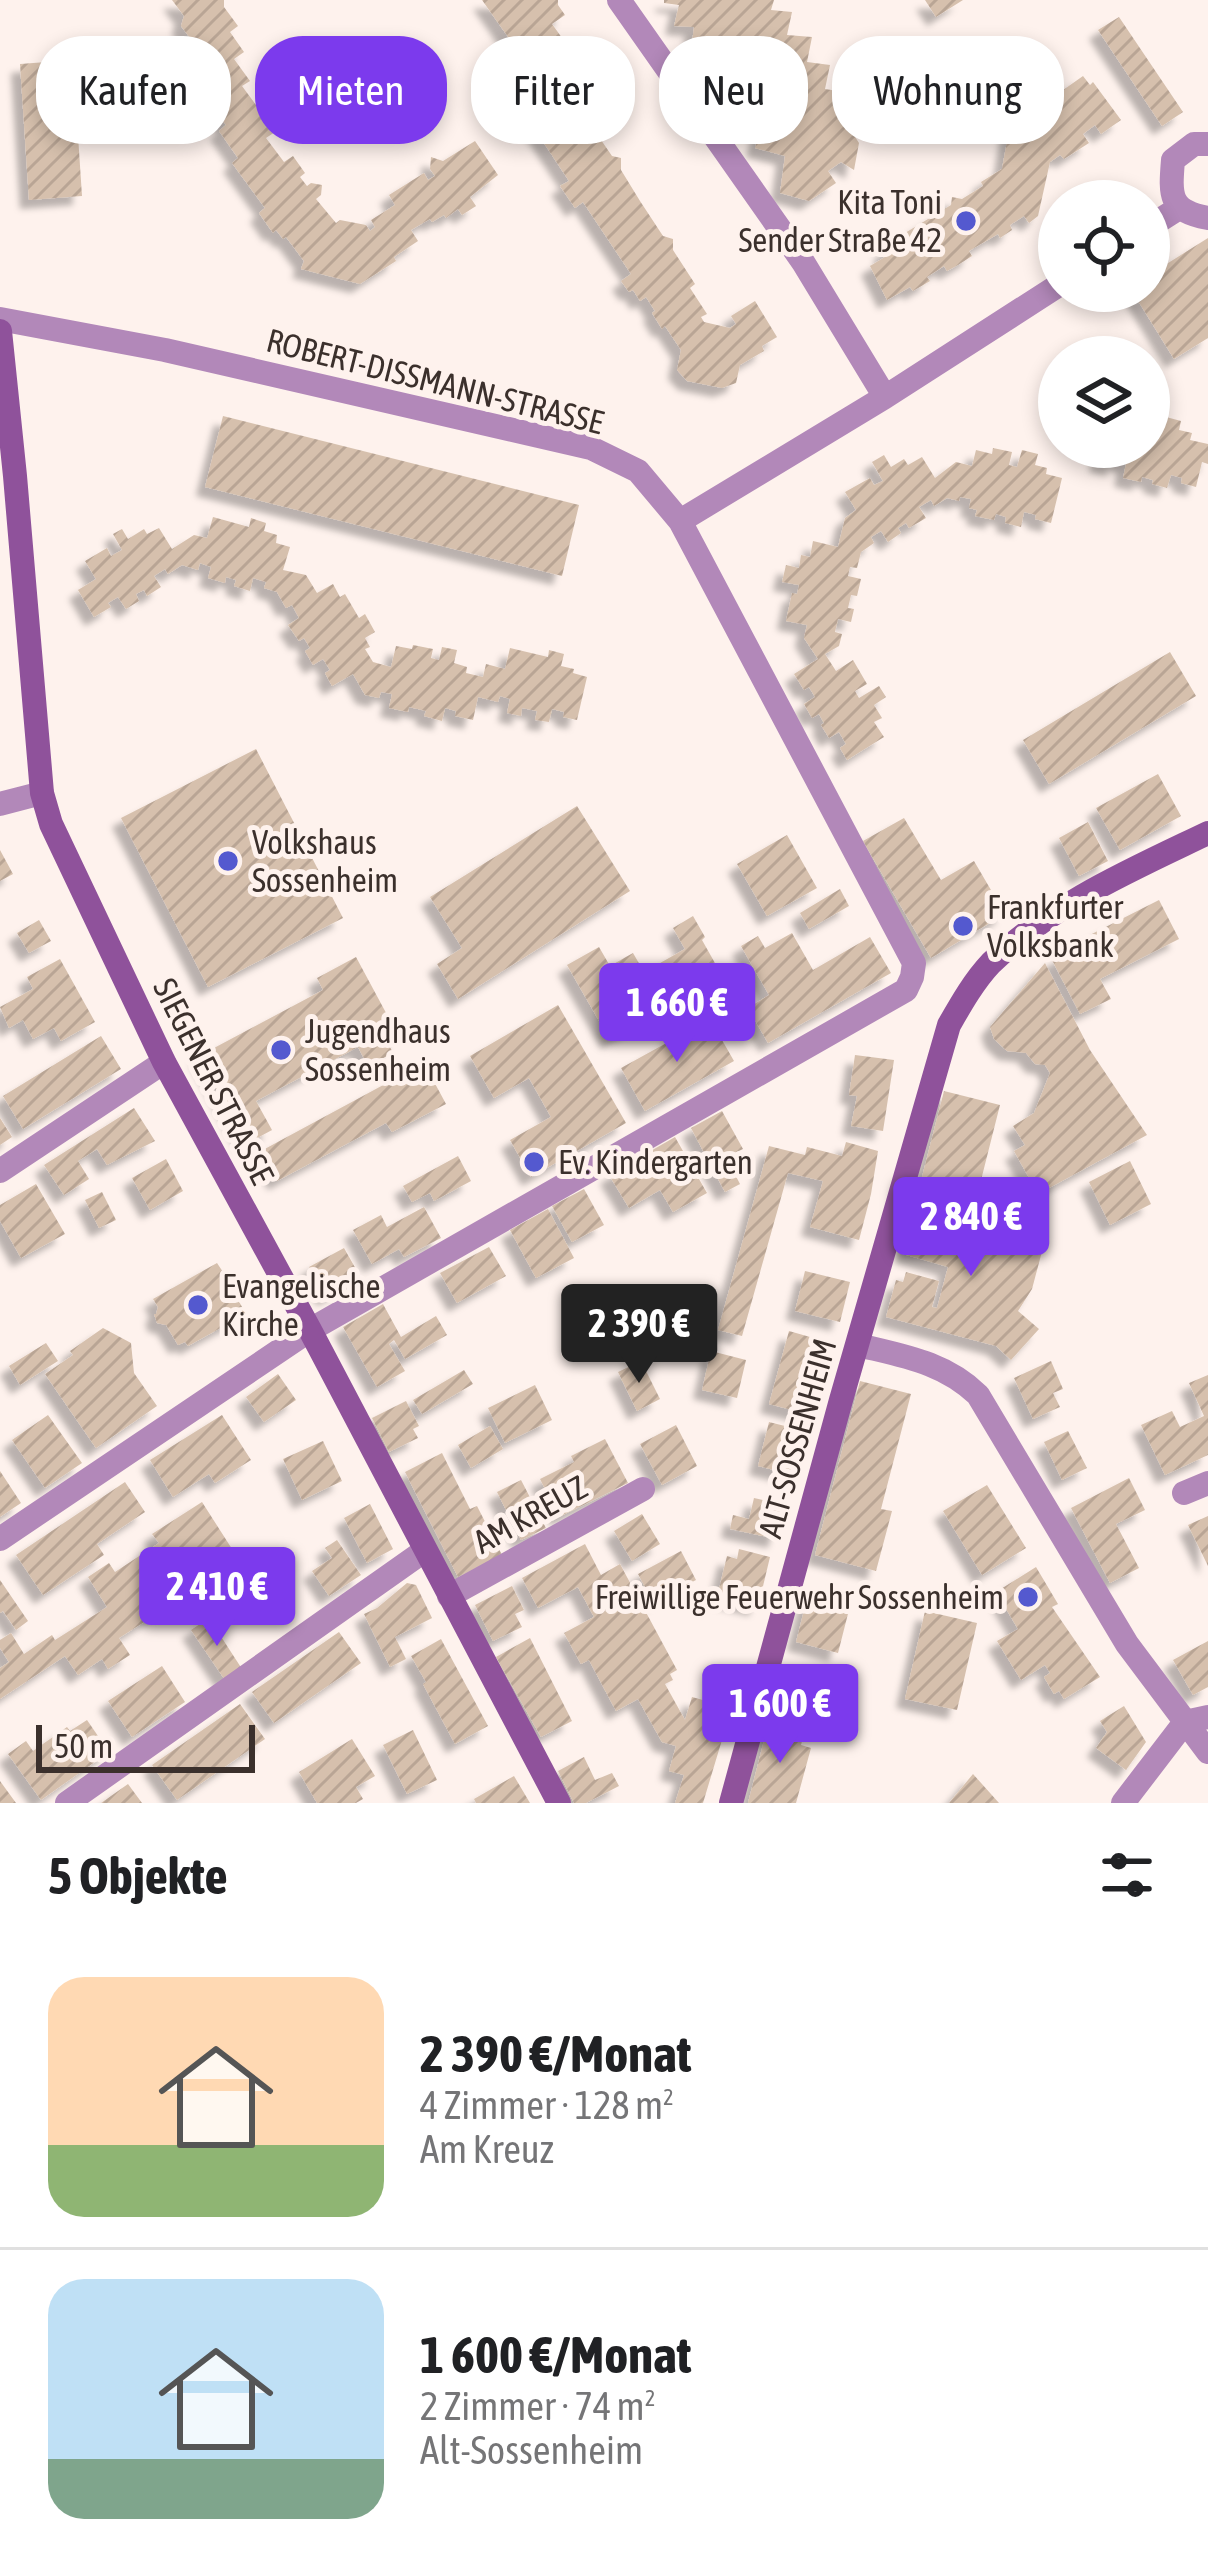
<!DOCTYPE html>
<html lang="de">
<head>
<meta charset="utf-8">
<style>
	:root { --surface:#fff; --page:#f6f6f6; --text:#202124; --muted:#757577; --line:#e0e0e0; --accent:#7c3aed }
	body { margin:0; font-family:"Asap Condensed",sans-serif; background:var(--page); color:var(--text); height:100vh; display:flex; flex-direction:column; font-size:45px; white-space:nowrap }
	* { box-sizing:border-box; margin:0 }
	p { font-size:39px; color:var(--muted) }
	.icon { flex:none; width:66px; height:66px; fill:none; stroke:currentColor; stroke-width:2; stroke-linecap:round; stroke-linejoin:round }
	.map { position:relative; height:1803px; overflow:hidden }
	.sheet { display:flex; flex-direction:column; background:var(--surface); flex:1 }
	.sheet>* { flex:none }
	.guide { position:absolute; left:36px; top:36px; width:1137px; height:108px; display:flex; gap:24px }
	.fabs { position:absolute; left:1038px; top:180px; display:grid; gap:24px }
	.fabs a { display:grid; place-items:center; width:132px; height:132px; border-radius:50%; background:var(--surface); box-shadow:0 6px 18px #0003; font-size:60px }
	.scale { position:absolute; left:36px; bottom:30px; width:219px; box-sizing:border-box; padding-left:12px; border:6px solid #3b302c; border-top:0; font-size:33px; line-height:42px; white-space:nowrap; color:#3b302c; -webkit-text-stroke:9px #fef2ed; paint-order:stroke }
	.price { position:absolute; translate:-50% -102px; padding:0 27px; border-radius:12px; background:var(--accent); color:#fff; font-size:39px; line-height:78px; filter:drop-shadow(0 3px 6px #0008) }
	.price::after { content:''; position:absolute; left:50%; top:72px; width:36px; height:27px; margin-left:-18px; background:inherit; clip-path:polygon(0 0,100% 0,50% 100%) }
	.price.current { background:#222; color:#fff }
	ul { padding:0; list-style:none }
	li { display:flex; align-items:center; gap:36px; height:300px; padding:0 48px }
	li+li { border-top:3px solid var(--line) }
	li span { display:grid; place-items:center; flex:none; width:336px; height:240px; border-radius:36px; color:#555 }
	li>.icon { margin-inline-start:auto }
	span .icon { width:144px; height:144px; fill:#fffc; stroke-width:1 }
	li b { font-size:51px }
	h2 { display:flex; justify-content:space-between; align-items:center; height:144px; padding:0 48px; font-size:51px }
	.chip { padding:0 42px; border-radius:48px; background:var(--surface); box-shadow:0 6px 18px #0003; font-size:42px; line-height:108px }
	.chip.current { background:var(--accent); color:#fff }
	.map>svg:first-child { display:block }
</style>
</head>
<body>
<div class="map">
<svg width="1208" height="1803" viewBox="0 0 1208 1803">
	<defs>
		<pattern id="building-hatch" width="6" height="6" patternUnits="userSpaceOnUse" patternTransform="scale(3)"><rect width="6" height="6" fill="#d6c0ad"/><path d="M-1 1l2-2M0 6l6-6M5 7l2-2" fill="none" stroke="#b9a595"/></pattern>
		<filter id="shadow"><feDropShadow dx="-9" dy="9" stdDeviation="3" flood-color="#0004"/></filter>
	</defs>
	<rect width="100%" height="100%" fill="#fef2ed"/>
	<!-- building -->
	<path fill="url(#building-hatch)" filter="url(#shadow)" d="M172,0H224V7L238,26L230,32L244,52L234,59L250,81L242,86L256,105H264L262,114L275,132L266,138L284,162L293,156L305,173L300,177L307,186L311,183L322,185L321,195L316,199L336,223L340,220L366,225L370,231L375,227L371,220L395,205L389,195L424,173L428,180L435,176L430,169L431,157L443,161L475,141L498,175L470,197L476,206L462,215L458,209L446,218L444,215L432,222L430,219L411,230L418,241L394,257L396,261L360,284L301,269L304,261L286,237L283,239L276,230L273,233L259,213L265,208L232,163L238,158L219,131L226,125L197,86L202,54L181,26L184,16Z
		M482,0H558V5L565,15L552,24L583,67L578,92L583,93L582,102L577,101L573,123L577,128L588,121L612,156L621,158V170L640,201L663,236L673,239V250L695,284L690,288L707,314L701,317L704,322L730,328L736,324L731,316L755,301L777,337L762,346L764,351L740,365L736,383L722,388L687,381L677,370L681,350L665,326L662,329L652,313L655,311L646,297L640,301L633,290L629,292L621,281L631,274L583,202L575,208L560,186L569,181L526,116L533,73L529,67L526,69L520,61L523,58Z
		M664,0H774L771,10L792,12L787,35L812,37L807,62L830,65L825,89L844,92L840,114L859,143L854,170L841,162L828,171L836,183L809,201L780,193L785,156L755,148L760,130L742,125L745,105L727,102L733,84L726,74L705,71L709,49L691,50L694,27L674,26L679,5L664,3Z
		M925,0H963L936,17Z
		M1119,17L1183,112L1162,126L1098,30Z
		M73,60L82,196L29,200L20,64Z
		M1083,76L1090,85L1093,82L1121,120L1101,134L1095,125L1083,134L1089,143L1064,159L1060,155L1050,162L1038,216L1029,223L1024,216L1010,225L1012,230L1000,238L998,234L969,251L972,256L958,265L947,271L944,266L927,277L930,281L913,291L910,287L887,300L870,266L885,257L882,251L895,243L896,231L905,233L951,205L952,197L962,199L983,186L981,182L1002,169L1010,124L1038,108V98L1049,100Z
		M1208,238V338L1174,359L1132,291H1149V275Z
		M223,416L579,505L562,576L205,487Z
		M1166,417L1181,421L1179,430L1192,433L1190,440L1208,444V464L1202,462L1196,487L1181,483L1182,478L1171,475L1167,488L1152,484L1153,480L1142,477L1141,482L1123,478L1126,464L1116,461L1115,467L1098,463L1102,447H1149V421L1154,423L1152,431L1162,433Z
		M993,448L1012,452L1009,465L1017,467L1022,450L1038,454L1035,465L1047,468L1046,474L1062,478L1051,523L1035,519L1036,515L1024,512L1021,527L1005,523L1006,517L996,514L994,520L975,516L977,510L969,508L971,499L960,497L959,501L947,498L934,506L931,500L919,507L926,518L909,528L906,523L898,528L901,533L888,542L881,531L871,537L874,543L861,552L857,568L850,567L848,576L861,579L857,596L851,595L848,608L854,609L851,622L838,619L835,632L842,634L839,646L825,654L836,671L853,660L867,684L855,691L859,698L879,686L886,697L874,705L882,718L874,722L884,737L847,760L840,748L846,744L839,732L829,738L821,725L824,723L819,714L812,718L804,704L815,697L809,687L804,690L794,674L818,659L804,638L807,625L786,621L792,593L797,594L799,585L782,582L786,565L799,568L801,555L810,557L813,541L838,547L845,518L856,510L845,492L870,478L874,485L883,481L872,462L884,455L891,467L904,459L908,465L922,457L935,478L956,462L972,466L976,450L992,454Z
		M213,517L249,527L251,518L266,523L264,531L277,535L276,543L290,547L283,570L306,575L317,593L333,584L340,597L345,594L359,618L365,614L375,632L365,638L370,647L365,649L373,662L391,667L396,646L412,649L413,645L433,649L431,658L439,660L442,647L457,650L454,663L467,667L466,673L483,677L486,664L505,669L510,648L548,657L549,650L564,654L561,666L574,669L573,673L587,677L577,720L563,717L564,712L552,709L549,722L535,720L537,711L522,708L521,716L507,713L510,699L500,696L498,702L478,697L473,720L455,716L456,711L445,708L442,721L424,716L426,711L409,707L408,712L389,708L392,694L381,692L379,698L365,695L353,674L332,686L325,673L330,670L323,659L313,665L305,651L310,648L304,638L299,641L288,625L299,618L292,605L286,608L277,592L264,588L266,582L253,578L250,591L234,586L236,580L226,577L225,583L208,578L211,567L200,563L198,570L182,565L168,574L165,569L154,576L161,587L147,596L144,590L136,594L139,601L126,609L118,597L108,603L111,607L94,617L78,590L96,579L85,561L107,548L111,556L122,550L113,534L122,529L128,539L144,529L147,534L159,528L172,549L194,535L207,538Z
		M1170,652L1196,696L1049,784L1023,740Z
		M256,749L343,918L208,987L121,818Z
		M1158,774L1181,816L1120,850L1096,808Z
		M577,806L630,891L458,999L437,964L462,948L430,897Z
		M904,818L941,880L974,861L1005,914L931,958L863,841Z
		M1088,822L1108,861L1079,876L1059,838Z
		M787,835L817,888L767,916L737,864Z
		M0,850L13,874L0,881Z
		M840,889L849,906L809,929L800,913Z
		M1159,900L1179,939L1100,979L1111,999L1080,1014L1052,960L1083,944L1080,940Z
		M693,916L705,937L702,940L729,988L713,998L697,971L657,995L665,1009L610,1040L567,965L599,947L610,966L633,953L644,972L685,949L673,928Z
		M39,920L51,941L29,953L17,933Z
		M792,933L813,970L870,937L891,973L768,1043L748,1008L769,995L741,946L758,936L765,948Z
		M356,957L399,1037L388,1043L393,1053L368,1066L358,1047L256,1101L272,1130L246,1144L199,1056L323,990L317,978Z
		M60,959L95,1022L61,1041L54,1028L33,1039L23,1020L9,1028L0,1007L33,989L27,977Z
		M1045,963L1090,1050L1147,1135L1038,1194L1014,1151L1025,1145L1013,1126L1034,1113L1050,1073L1045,1065L1035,1064L1026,1053L1007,1051L994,1039L990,1027Z
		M558,1005L626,1123L531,1177L510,1140L551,1117L529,1078L494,1098L470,1056Z
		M710,1019L734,1061L645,1111L621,1068Z
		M101,1036L121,1069L23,1129L3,1096Z
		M855,1055L894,1060L883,1131L851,1126L857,1096L849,1095Z
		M424,1063L446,1104L392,1132L386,1123L277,1181L261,1151Z
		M944,1091L1000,1105L977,1196L921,1181Z
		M134,1108L155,1141L107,1165L97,1149L78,1161L89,1179L64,1195L44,1165Z
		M722,1111L743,1149L726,1157L740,1184L725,1192L691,1128Z
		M0,1118L12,1137L0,1145Z
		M675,1137L707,1193L673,1212L660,1190L629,1208L609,1175Z
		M846,1142L878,1151L871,1194L859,1240L810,1227L823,1181L788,1173L742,1336L718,1330L769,1146L805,1155L807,1147L842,1156Z
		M458,1156L471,1181L434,1201L430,1193L412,1202L403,1186Z
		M166,1159L183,1191L150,1210L132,1178Z
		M1130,1161L1151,1204L1110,1225L1089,1182Z
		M36,1184L65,1234L21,1258L0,1221V1205Z
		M584,1189L604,1225L572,1242L552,1206Z
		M102,1192L116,1220L99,1228L85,1200Z
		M918,1199L973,1213L965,1245L996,1253L1007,1214L1049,1225L1032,1289L1018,1311L1039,1329L1011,1360L996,1346L886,1317L896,1280L903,1282L906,1272L939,1281L932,1307L937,1308L948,1267L903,1254Z
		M424,1207L441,1238L404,1257L399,1249L372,1264L353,1230L381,1215L387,1227Z
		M548,1209L574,1258L536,1278L510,1230Z
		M489,1247L506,1276L457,1303L440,1273Z
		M344,1248L361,1278L326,1297L309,1267Z
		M217,1263L225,1275L230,1273L238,1286L232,1289L246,1314L188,1346L185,1342L178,1345L166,1325L157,1323L154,1314H156L158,1307L153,1299Z
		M805,1271L850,1282L840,1322L795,1311Z
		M383,1304L401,1337L436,1316L447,1335L405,1359L394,1340L389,1344L405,1371L377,1387L343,1327Z
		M103,1328L131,1343L134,1373L157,1406L96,1448L45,1374L73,1355L70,1351Z
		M789,1331L831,1343L811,1415L769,1404Z
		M46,1343L58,1361L20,1385L9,1366Z
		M711,1351L746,1360L737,1398L702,1390Z
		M641,1361L660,1399L637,1411L618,1372Z
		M1051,1361L1063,1389L1053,1393L1060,1407L1033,1419L1014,1378Z
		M464,1370L473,1384L422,1414L413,1400Z
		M278,1374L296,1400L264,1422L246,1397Z
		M1208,1375V1455L1165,1475L1141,1425L1172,1411L1180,1427L1204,1416L1189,1383Z
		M860,1381L911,1394L881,1509L892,1511L876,1571L815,1555Z
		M535,1385L552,1420L505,1443L488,1408Z
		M406,1401L419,1426L413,1429L418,1438L389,1452L372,1418Z
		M48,1415L82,1463L45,1488L12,1440Z
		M222,1415L251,1460L215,1483L209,1474L173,1497L150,1460Z
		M769,1422L805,1431L794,1475L758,1466Z
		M676,1425L697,1466L662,1485L640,1444Z
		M490,1426L503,1449L471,1468L458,1445Z
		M1068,1431L1087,1468L1062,1480L1044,1442Z
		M605,1439L628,1483L559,1517L540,1479L574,1462L571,1456Z
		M323,1441L342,1481L302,1500L283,1459Z
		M442,1453L470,1509L477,1506L502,1555L458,1577L405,1472Z
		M0,1471L21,1503L0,1517Z
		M1129,1478L1145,1510L1116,1524L1139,1568L1110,1583L1071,1508Z
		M521,1480L546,1528L521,1540L497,1492Z
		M125,1482L145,1512L97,1544L104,1555L43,1595L16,1555Z
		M987,1485L1026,1548L982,1575L943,1511Z
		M754,1498L785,1505L777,1539L730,1529L733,1515L749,1519Z
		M202,1502L248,1574L198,1606L190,1593L119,1638L130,1655L108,1669L102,1659L78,1675L65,1656L0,1699V1668L9,1662L0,1648V1640L11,1633L24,1654L52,1635L55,1640L107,1607L88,1577L109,1563L115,1572L159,1543L152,1534Z
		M370,1504L393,1549L367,1563L344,1518Z
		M642,1514L660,1544L632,1561L614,1531Z
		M1208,1516V1566L1188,1525Z
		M337,1540L361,1575L329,1596L312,1571L332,1558L325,1548Z
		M585,1544L601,1575L620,1564L677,1670L670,1674L673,1680L665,1684L685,1720L692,1697L710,1702L719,1674L740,1680L703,1803H675L684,1775L669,1771L676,1746L662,1742L638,1699L616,1711L589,1660L581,1664L564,1633L594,1617L578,1587L538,1608L522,1578Z
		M739,1549L770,1557L758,1607L717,1597L727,1556L737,1559Z
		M681,1551L696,1580L653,1602L638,1574Z
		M1036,1567L1058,1604L1052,1607L1100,1677L1064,1699L1059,1691L1054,1694L1044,1677L1050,1673L1045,1665L1021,1680L997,1641L1018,1629L996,1592Z
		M0,1580L28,1621L16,1630L3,1611L0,1613Z
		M407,1583L416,1585L432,1618L395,1637L406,1659L390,1667L364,1614L377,1608Z
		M512,1586L524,1610L515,1614L522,1627L493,1641L475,1605Z
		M810,1587L852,1598L838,1653L796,1642Z
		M925,1611L977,1623L957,1710L905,1699Z
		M209,1618L242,1669L225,1680L191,1630Z
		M339,1632L361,1663L274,1723L252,1692Z
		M530,1638L572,1721L541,1737L496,1657Z
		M441,1639L488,1726L455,1744L423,1684L426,1682L411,1656Z
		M1208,1641V1687L1193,1695L1173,1660Z
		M162,1666L185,1702L132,1737L108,1701Z
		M240,1704L265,1739L177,1800L152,1765Z
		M1124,1706L1146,1742L1126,1770L1096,1748L1107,1732L1100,1721Z
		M87,1720L109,1752L41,1800L8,1754L26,1741L33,1751L67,1727L70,1731Z
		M769,1721L805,1730L801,1745L811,1748L796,1803H748Z
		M413,1730L437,1780L407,1794L383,1745Z
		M352,1739L375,1776L356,1787L363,1799L356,1803H317L299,1772Z
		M584,1757L595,1780L612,1773L619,1786L586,1803H574L558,1771Z
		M973,1774L999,1803H949Z
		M514,1776L530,1803H476L474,1799Z
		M0,1781L16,1803H0Z
		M128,1784L142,1803H101Z"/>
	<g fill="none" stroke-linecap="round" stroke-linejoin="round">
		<!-- street -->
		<path stroke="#b288b9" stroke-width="24" d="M619,0L803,262L885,397
			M1208,144H1194L1173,160C1170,196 1169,211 1208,218
			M1149,227L1179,208
			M0,319L165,350L591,448L638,471L680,521L914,963L912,977L906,990L310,1330L0,1539
			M680,521L885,397L1059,285
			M0,804L42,793
			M0,1171L164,1062
			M858,1345C903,1356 944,1362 978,1395L1127,1644L1208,1752
			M1184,1493L1208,1483
			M449,1596L643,1489
			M67,1803L424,1551
			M1123,1803L1185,1722L1208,1717"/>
		<!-- secondary -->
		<path stroke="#8f529b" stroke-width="24" d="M0,331L15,476L42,793L51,824L164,1062L310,1330L559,1803
			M731,1803L841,1400L949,1025C961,1004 974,981 991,963C1052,904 1133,869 1208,833"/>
	</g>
	<!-- markers -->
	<g fill="#5459cf" stroke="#fef2ed" stroke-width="4.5">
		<circle cx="966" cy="221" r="12"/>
		<circle cx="228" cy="861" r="12"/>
		<circle cx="963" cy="926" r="12"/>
		<circle cx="281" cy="1050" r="12"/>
		<circle cx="534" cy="1162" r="12"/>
		<circle cx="198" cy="1305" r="12"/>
		<circle cx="1028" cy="1597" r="12"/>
	</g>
	<g text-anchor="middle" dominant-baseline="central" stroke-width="10" stroke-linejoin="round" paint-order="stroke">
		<!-- poi labels -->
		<g font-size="33" fill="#3b302c" stroke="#fef2ed" text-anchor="start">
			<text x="942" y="202" text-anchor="end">Kita Toni<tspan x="942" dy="38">Sender Straße 42</tspan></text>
			<text x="252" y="842">Volkshaus<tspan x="252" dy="38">Sossenheim</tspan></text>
			<text x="987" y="907">Frankfurter<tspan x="987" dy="38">Volksbank</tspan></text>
			<text x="305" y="1031">Jugendhaus<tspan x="305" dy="38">Sossenheim</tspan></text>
			<text x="558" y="1162">Ev. Kindergarten</text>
			<text x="222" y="1286">Evangelische<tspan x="222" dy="38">Kirche</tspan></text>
			<text x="1004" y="1597" text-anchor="end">Freiwillige Feuerwehr Sossenheim</text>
		</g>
		<!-- street labels -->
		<g font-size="33" fill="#3b302c" stroke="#fef2ed">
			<text transform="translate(435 381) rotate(14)">ROBERT-DISSMANN-STRASSE</text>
			<text transform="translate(214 1081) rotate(63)">SIEGENER STRASSE</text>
			<text transform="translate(797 1438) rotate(-74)">ALT-SOSSENHEIM</text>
			<text transform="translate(530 1514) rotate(-29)">AM KREUZ</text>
		</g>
	</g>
</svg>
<div class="fabs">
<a><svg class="icon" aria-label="locate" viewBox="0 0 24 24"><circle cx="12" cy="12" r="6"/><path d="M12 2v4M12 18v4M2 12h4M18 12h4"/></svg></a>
<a><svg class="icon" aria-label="layers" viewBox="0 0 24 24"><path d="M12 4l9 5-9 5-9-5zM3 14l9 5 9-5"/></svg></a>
</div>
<div class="scale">50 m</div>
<b class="price" style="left:677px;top:1065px">1 660 €</b>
<b class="price" style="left:971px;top:1279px">2 840 €</b>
<b class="price current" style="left:639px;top:1386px">2 390 €</b>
<b class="price" style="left:217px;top:1649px">2 410 €</b>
<b class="price" style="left:780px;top:1766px">1 600 €</b>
<div class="guide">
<a class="chip">Kaufen</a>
<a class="chip current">Mieten</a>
<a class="chip">Filter</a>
<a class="chip">Neu</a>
<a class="chip">Wohnung</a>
</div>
</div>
<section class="sheet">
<h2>5 Objekte<svg class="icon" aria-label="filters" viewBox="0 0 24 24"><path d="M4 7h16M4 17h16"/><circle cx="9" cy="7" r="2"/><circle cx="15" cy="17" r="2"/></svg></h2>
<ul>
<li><span style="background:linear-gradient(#ffd9b3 70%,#8fb573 0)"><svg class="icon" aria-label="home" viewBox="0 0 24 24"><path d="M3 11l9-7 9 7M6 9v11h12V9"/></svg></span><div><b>2 390 €/Monat</b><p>4 Zimmer · 128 m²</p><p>Am Kreuz</p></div></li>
<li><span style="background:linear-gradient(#bfe0f5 75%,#7fa58c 0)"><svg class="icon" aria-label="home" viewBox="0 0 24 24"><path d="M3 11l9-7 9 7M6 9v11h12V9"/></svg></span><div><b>1 600 €/Monat</b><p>2 Zimmer · 74 m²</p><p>Alt-Sossenheim</p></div></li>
</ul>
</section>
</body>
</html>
